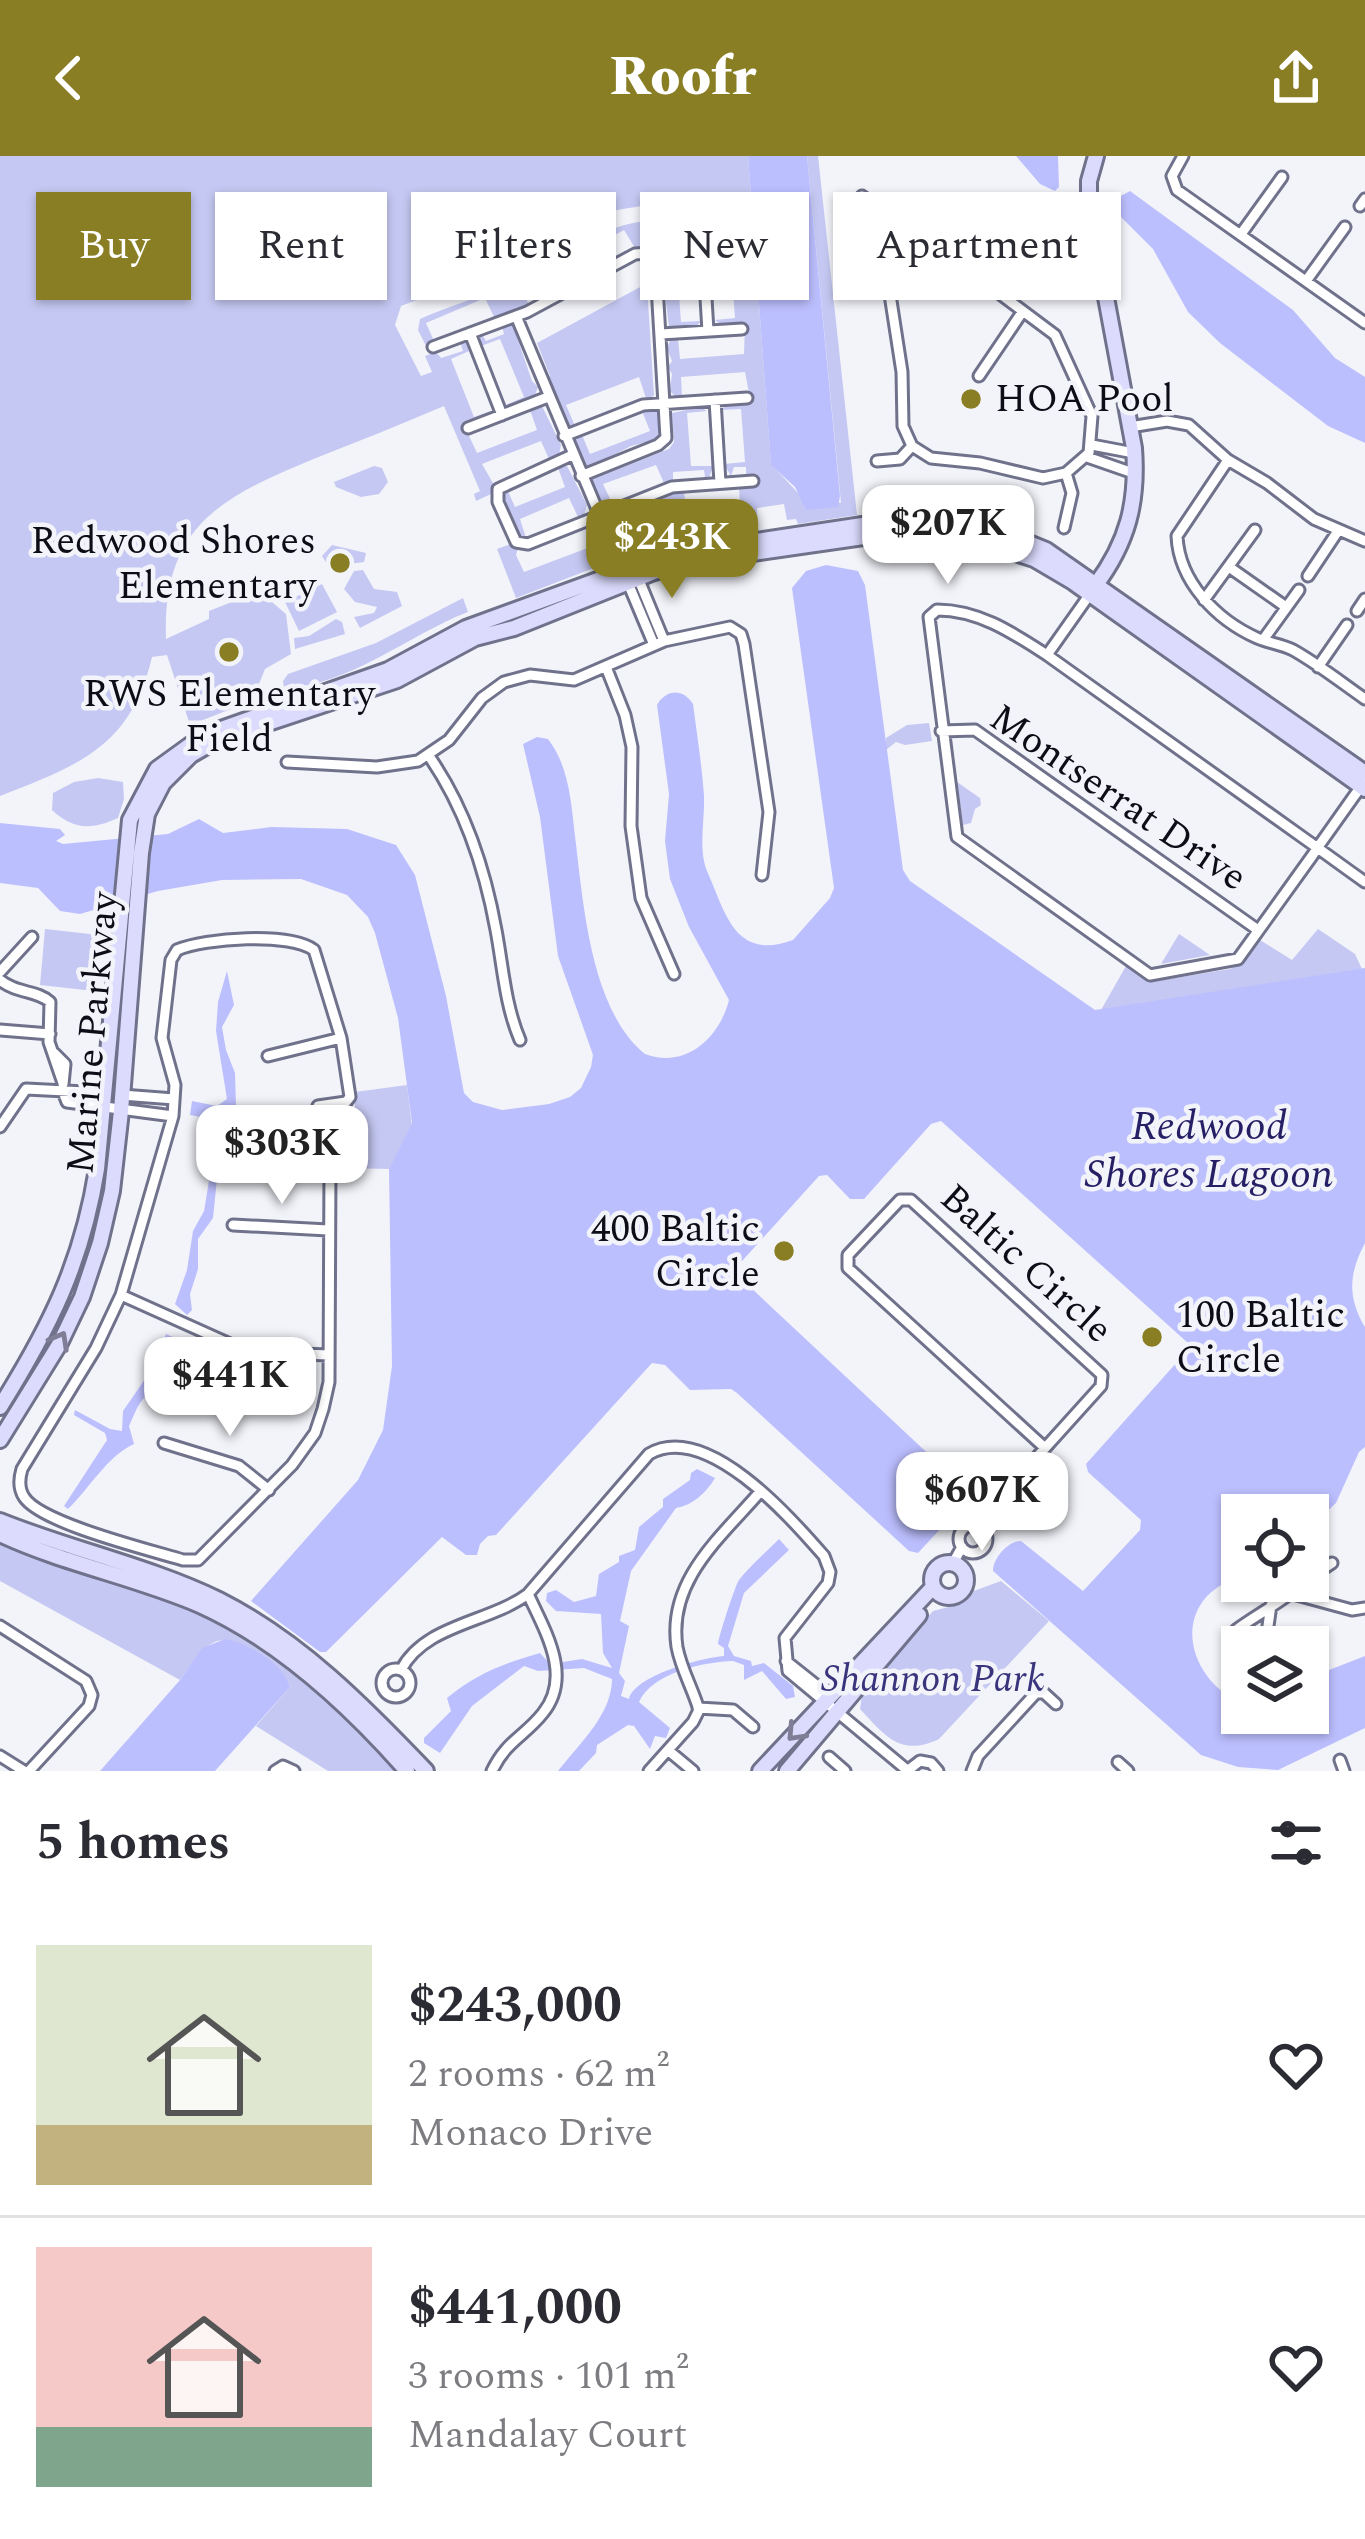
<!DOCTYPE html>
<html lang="en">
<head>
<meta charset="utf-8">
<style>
	:root { --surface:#fff; --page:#f2f2f3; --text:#2b2b33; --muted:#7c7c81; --line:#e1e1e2; --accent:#897e24 }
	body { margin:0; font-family:Spectral,serif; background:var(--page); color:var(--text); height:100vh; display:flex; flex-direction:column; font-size:45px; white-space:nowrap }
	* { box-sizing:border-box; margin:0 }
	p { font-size:39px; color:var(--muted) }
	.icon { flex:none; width:66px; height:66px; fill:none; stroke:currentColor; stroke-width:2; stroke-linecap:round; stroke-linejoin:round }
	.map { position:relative; height:1615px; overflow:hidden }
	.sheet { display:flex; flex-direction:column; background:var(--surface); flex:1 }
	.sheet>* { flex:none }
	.top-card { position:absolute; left:36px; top:36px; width:1293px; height:108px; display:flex; gap:24px }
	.fabs { position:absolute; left:1221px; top:1338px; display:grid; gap:24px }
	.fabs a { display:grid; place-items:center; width:108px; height:108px; border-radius:0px; background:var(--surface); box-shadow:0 3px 9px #0004; font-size:60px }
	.price { position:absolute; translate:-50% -102px; padding:0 27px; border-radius:24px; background:#fff; color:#222; font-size:39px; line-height:78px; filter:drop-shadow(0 3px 6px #0008) }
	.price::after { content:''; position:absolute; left:50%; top:72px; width:36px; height:27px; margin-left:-18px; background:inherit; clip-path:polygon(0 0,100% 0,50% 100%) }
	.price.active { background:var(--accent); color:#fff }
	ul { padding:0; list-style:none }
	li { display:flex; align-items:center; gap:36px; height:300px; padding:0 36px }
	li+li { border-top:3px solid var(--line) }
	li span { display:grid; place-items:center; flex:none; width:336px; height:240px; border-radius:0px; color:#555 }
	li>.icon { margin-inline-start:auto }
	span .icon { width:144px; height:144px; fill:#fffc; stroke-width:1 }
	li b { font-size:51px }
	h2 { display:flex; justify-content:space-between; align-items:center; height:144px; padding:0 36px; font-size:51px }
	.tag { padding:0 42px; border-radius:0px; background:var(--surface); box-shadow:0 3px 9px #0004; font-size:42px; line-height:108px }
	.tag.active { background:var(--accent); color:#fff }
	header { display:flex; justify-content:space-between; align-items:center; height:156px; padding:0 36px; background:var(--accent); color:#fff; font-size:54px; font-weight:800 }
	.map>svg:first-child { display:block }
</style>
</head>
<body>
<header><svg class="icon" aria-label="back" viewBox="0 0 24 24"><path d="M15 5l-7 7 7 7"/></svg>Roofr<svg class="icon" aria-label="share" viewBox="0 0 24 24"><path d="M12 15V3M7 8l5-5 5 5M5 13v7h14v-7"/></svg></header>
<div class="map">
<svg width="1365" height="1615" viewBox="0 0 1365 1615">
	<rect width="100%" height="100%" fill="#f3f4fa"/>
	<!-- green -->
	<path fill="#c5c8f2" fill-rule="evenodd" d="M0,0H748L771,308L798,337L841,347L807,0H818L857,359L798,368L796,363L787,364L784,348L757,352L758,376L646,398L632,394L614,370L617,360L622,357L631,377L670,360L663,341L684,335L686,355L740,352L739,331L753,329L752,319L746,318V311H734L731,320L724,308L745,306L741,253L721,254L727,249L751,247L745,216L681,221L682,240L676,241L670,235L672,218L668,211L672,205L667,192L670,185L678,183L680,203L744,198L745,167L720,168L715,164L735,162L731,108L709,106L717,96L719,104L740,102L744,84L736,83L734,64L671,68V88L635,92L624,74L577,100L586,118L578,122L568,105L520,131L529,149L494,161L485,142L426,167L434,185L429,188L441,202L463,195L460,186L467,187L469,195L451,203L474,261L493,254L464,269L477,297L537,274L530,254L542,250L561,289L559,299L549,303L541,285L482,308L494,329L491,338L476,345L474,338L480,335L444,250C402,268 359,285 316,302C224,340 162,368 166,483L209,463V455L259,435L286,458L291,498L265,513L259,528L262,541L190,569L167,499L152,501C131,591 79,609 0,640ZM654,48L655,65C600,64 557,109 508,129C480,141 449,150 420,163L418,174L430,198L425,200L432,216L421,220L395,169L401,150L520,105L617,54Z
		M689,98L697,103L698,110L677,112L681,166L701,165L697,170L669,171L661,105L670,100L672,108L687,107Z
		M642,130H647L654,240L646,242L639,221L566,249L575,270L568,269L547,222L550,220L537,187Z
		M508,168L513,170L532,225L538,231L535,239L510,250L506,249L524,241L500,183L481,190L478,183L482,178L486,185L504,178L502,171Z
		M700,251L707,255L687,257L691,310H713L709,322L705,321L704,314L673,316V325L664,327L656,309L603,328L613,349L602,350L597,346L591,324L669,293L674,286L672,257Z
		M654,253L661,260L658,283L631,290L590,311L582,308L574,288L578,281L582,279L590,298L650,275L642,255Z
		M374,310L382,312L388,326L379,338L361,341L336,331L334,326Z
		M567,310L587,349L584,359L578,361L569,342L520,363L526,382L518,380L502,343L504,335L507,333L515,351L565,331L558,312Z
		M591,367C603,372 613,393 612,405L516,442L497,393L511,388L518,392L516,399L524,416L593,390L586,369Z
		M332,389L366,397L364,406L349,408L333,418L322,400Z
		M363,414L374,433L397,436L402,450L360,472L354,461L374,457L377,451L355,446L344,433L354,415Z
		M322,428L337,456L299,475L285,446Z
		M463,442L468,456C408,479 349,530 284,532L283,525L288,518L376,487Z
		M336,463L342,466L345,478L295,493L294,482L309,480Z
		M929,567L932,585L905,589L896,586L886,594V582L907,569Z
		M98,622L123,626L124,643L118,662C92,674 73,674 52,654L53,637L74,626Z
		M957,626L980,642L981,649L975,653L971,667L963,669Z
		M45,773L99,779L94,835L40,829Z
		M1318,773L1355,798L1362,813L1101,854L1126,810L1141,821L1156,825L1230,813L1243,806L1260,784L1292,804Z
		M1179,778L1210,799L1161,808Z
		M407,929L412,971L389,1013L342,1012V1003L323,1002L319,970L342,967L341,954L355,951V936Z
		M0,1387C66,1415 136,1430 202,1459C277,1492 343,1555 397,1615H328L256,1570L290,1531C286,1517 276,1512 264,1503C219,1469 209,1483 180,1524L0,1425Z
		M1001,1425L1049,1465L939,1583C901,1601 886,1581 860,1553L862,1540L933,1455L960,1448L971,1436Z"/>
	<!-- water -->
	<path fill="#bcbffe" d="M748,0H807L840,340L838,351L806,354L795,331L771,309Z
		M1016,0H1058L1059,31L1055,35L1040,28Z
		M1130,35L1293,154L1335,202L1365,221V287L1328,270L1220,187L1188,156L1153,93L1117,57V42Z
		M826,409L858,415L865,429L903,714L910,725L1095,854L1365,812V1087C1349,1117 1347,1141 1365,1171V1291L1359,1296L1336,1347L1308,1373V1359H1242V1416C1229,1424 1213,1432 1203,1445C1176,1482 1204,1533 1242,1547V1557H1308V1531L1329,1514L1365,1500V1572L1278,1614L1238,1611L1201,1599L993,1415C993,1402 1008,1385 1021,1385L1083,1435L1140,1374L1141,1364L1088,1316L1086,1308L1186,1196L1188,1187L941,965L931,968L864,1043H850L827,1019L819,1020L733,1115L969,1336V1342L918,1397L909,1395L737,1237L731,1233L690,1234L665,1209L652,1207L496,1379L488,1380L480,1388L477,1399H466L442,1381L326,1496H320L251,1445L358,1324L383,1274L392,1210L389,1013L412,967L398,862L375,777L368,761L347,739L301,723L222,724L158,735L80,758L60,755L38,732L0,727V667L60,673L65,679L56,685L63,688L168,678L199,663L223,677L271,671L347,673L396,689L415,719L446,840L464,937L473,946L502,954L549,948L570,941L581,932L591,911L593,899L558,800L540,661L523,588L537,581L548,583C569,610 571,646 575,680C583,744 590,854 645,898C685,913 719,883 729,844L689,771L670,723L665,685L669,638L657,549C666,533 683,532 693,548C697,579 702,610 704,640C705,663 698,693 707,715C725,755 734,806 793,784L830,742L834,732L792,432L806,415Z
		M227,815L234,849L222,871L226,894L235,917L236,950L250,963L277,966L279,975L284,978L285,999C265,1004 252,1008 232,1000L218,1013L213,1062L198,1083V1113L190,1138L192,1154L187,1159L175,1148L187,1114L193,1075L204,1055L211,1013L227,998C228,963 223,966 190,959L192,945L217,950L227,943L216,875L218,846Z
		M166,1178L175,1182C170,1219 170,1217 144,1242C137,1249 133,1262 129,1270L134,1288C107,1300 90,1332 68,1353L64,1350L107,1284L105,1277L74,1259L75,1254L110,1273L122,1275L123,1255L152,1213Z
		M697,1313L715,1322C706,1337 693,1349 676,1352L631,1415L620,1465L629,1470L619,1517L625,1525L621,1540L629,1543C634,1520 700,1502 724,1500V1492L718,1488C719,1479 735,1430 739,1424C750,1410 766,1396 779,1383L789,1394L744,1437L728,1490L734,1500L751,1505L752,1510L764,1507L793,1530L795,1541L786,1543L762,1515L744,1524V1509L733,1505C703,1506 652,1517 639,1546L670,1572L666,1582L655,1580L650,1593L634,1570L628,1569L597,1589L596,1597L579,1615H558C580,1587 612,1558 612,1523L584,1512L538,1515L524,1510L472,1550L440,1597L424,1587V1582L451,1555L447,1542C476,1518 505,1507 540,1497L550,1508L582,1503L612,1512L603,1497L601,1458L556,1455L546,1445L547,1437L556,1434L574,1446L596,1440L599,1418L619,1406V1400L635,1394L639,1371L663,1351V1343L690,1324L691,1317Z
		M225,1483C246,1486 285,1509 290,1531L215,1615H100L180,1524L202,1492Z"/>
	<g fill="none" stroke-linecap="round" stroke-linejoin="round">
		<defs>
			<path id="street" d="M1183,0L1172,20L1177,34L1365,167
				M862,40L913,77L920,97
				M1360,50L1365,43
				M1241,78L1282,21
				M703,93L708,175
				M925,96L952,102L1055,179L1092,260L1089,297L1066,317L1043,322L980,307L931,302L912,290L903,270L902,216L889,132L901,108Z
				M1306,125L1345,71
				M516,160L654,489
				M470,177L502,259
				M661,178L742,173
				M433,191L527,156L635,98L741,90
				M979,220L1023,155
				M715,244L720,327
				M1130,271L1167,265L1189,269L1228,304L1267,327L1314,363L1365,385
				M468,272L548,241
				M564,280L643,249L747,242
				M1092,289L1134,297
				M572,299L498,333V346L516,386L528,388L672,331L753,325
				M1087,301L1136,318
				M1228,304L1177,380C1179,426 1217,464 1257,482C1268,487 1281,488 1293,494C1318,508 1342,527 1365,543
				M877,305L900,303L912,290
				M581,320L658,289L666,282L655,96
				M602,363L625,390L664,485
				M1064,372L1072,337L1066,317
				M1229,411L1286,451
				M1308,420L1338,375
				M1204,444L1255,374
				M1357,455L1365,443
				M1263,484L1299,434
				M1047,499L1090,438
				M606,511L625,559L632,591L631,670L641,742L674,818
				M1318,511L1347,469
				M941,575L975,574L1258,774
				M429,600C465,652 485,713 496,774C503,811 505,849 520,884
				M287,606L377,611L418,605L449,584L482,542L504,526L530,519L574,524L664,485L730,471L741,478L744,488L769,656L762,719
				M1365,625L1352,643L1318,691L1312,700L1238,803L1150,819L957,681L929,461L937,454C979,454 1013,477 1047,499L1305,683C1325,697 1345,712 1365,726
				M0,816L32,781
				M0,824C17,838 37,834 50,846L49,886L63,927
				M0,874L50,878
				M54,897L65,908L63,928
				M268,900L341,882
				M62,933L67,946L173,960
				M122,939L174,943
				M318,950L346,946L350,941L341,882L314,794C289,776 205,782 177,794L171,804L162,882L175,929L173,960L121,1139L96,1192L22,1313C19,1323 18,1332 24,1341C40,1367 150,1394 183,1404H198L292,1309L315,1277L323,1253L329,1226L330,1010
				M0,971L26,933L105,937
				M233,1069L328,1074
				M121,1139L248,1196L329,1199
				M164,1287L239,1310L269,1334
				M959 1383a14 14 0 1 1 28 0a14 14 0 1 1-28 0Z
				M979,1371L991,1352L1101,1230L1102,1219L911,1044H900L848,1099V1112L1045,1292
				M953,1407L962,1391
				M1308,1423L1332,1407
				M1293,1438L1352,1454L1365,1452
				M0,1470L86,1525L92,1539L89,1550L29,1615
				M1265,1491L1271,1449
				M1242,1495L1233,1487L1236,1474C1259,1457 1286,1444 1304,1425
				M786,1505L830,1540
				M382 1527a14 14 0 1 1 28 0a14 14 0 1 1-28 0Z
				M401,1514C425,1468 489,1467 528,1438L649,1298C706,1265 789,1360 824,1400L830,1416L828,1427L785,1482L788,1515L907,1614
				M698,1552L733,1554L753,1571
				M669,1595L693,1615
				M0,1600L24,1615
				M829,1601L845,1615
				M1340,1604L1344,1615
				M1118,1606L1128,1615
				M275,1615L283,1610L294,1615
				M492,1615C506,1585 525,1580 543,1557C573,1520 545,1475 528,1438
				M649,1615L693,1566L699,1554C693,1533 681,1513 677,1491C667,1425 720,1382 759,1337
				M907,1615L920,1605L931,1607L938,1615
				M972,1615L978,1600L1036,1537H1044L1056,1548"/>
			<path id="secondary" d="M1095,430C1128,386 1138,346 1134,292L1089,50V25L1096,0
				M0,1251C50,1171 82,1107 97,1013L130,664L157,613L204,579L388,514L466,472L669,398L909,362L994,373L1046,394L1365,617
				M0,1284L60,1187L82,1141L100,1087L112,1035L121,955L141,697L147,658L163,627L191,599L217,584L397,524L475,482L514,472L654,416L690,406L905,375L960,379L1034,403L1073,426L1365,633
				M0,1365C72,1394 149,1410 219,1444C300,1485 364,1550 426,1615
				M0,1378C64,1408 135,1421 200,1449C280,1485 350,1550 407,1615
				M932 1424a17 17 0 1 1 34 0a17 17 0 1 1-34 0Z
				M760,1615L933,1431
				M787,1615L919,1459"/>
		</defs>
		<!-- street casing -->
		<use href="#street" stroke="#70728c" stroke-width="15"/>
		<!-- secondary casing -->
		<use href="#secondary" stroke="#70728c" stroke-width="20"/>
		<!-- street -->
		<use href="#street" stroke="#fff" stroke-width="9"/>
		<!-- secondary -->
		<use href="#secondary" stroke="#dcdbfe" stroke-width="14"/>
	</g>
	<!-- one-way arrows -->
	<defs><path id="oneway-chevron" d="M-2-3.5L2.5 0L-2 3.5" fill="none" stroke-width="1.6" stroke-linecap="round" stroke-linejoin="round" transform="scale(3)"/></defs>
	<g stroke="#7f7e96">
		<use href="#oneway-chevron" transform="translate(60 1184) rotate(-61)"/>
		<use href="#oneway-chevron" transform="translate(795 1577) rotate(133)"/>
	</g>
	<!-- markers -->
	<g fill="#897e24" stroke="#f3f4fa" stroke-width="4.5">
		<circle cx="971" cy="243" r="12"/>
		<circle cx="340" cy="407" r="12"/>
		<circle cx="229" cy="496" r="12"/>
		<circle cx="784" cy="1095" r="12"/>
		<circle cx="1152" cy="1181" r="12"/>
	</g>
	<g text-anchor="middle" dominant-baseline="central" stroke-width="9" stroke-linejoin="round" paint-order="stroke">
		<!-- poi labels -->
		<g font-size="39" fill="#0d0d17" stroke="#f3f4fa" text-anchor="start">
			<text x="995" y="243">HOA Pool</text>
			<text x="316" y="385" text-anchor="end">Redwood Shores<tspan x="316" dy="45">Elementary</tspan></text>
			<text x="229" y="538" text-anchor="middle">RWS Elementary<tspan x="229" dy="45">Field</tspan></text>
			<text x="760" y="1073" text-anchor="end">400 Baltic<tspan x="760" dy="45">Circle</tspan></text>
			<text x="1176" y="1159">100 Baltic<tspan x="1176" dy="45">Circle</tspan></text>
		</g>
		<!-- street labels -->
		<g font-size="39" fill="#0d0d17" stroke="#f3f4fa">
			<text transform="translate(1118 642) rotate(34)">Montserrat Drive</text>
			<text transform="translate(93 877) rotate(-85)">Marine Parkway</text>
			<text transform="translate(1026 1108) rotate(42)">Baltic Circle</text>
		</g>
		<!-- park labels -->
		<g font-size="39" font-style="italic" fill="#39347c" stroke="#f3f4fa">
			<text x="933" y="1523">Shannon Park</text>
		</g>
		<!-- water labels -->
		<g font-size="42" font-style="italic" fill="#271f65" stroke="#f3f4fa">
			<text x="1209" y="970">Redwood<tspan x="1209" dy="48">Shores Lagoon</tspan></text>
		</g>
	</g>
</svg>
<div class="fabs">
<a><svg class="icon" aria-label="locate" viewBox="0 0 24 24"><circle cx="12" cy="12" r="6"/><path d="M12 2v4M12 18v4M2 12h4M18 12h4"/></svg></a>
<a><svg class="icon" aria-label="layers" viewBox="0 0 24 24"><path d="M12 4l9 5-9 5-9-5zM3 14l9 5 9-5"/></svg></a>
</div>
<b class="price" style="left:948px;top:431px">$207K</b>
<b class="price active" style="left:672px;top:445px">$243K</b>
<b class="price" style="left:282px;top:1051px">$303K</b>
<b class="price" style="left:230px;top:1283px">$441K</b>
<b class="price" style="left:982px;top:1398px">$607K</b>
<div class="top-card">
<a class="tag active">Buy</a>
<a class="tag">Rent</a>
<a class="tag">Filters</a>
<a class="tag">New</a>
<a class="tag">Apartment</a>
</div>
</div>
<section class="sheet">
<h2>5 homes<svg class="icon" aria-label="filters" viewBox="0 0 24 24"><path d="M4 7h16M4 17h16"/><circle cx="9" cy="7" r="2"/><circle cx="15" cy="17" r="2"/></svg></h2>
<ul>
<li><span style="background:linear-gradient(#dfe7d0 75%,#c2b280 0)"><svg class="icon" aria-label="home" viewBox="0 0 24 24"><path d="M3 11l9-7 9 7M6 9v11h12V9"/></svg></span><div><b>$243,000</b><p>2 rooms · 62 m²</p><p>Monaco Drive</p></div><svg class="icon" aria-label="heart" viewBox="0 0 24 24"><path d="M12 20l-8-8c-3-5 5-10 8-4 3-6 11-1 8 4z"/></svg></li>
<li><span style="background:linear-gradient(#f6c9c9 75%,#7fa58c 0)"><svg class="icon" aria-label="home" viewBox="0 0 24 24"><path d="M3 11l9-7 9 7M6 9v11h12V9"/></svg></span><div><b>$441,000</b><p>3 rooms · 101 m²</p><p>Mandalay Court</p></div><svg class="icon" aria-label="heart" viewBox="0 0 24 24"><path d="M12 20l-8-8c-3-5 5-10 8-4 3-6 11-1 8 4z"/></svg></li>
</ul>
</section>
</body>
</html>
